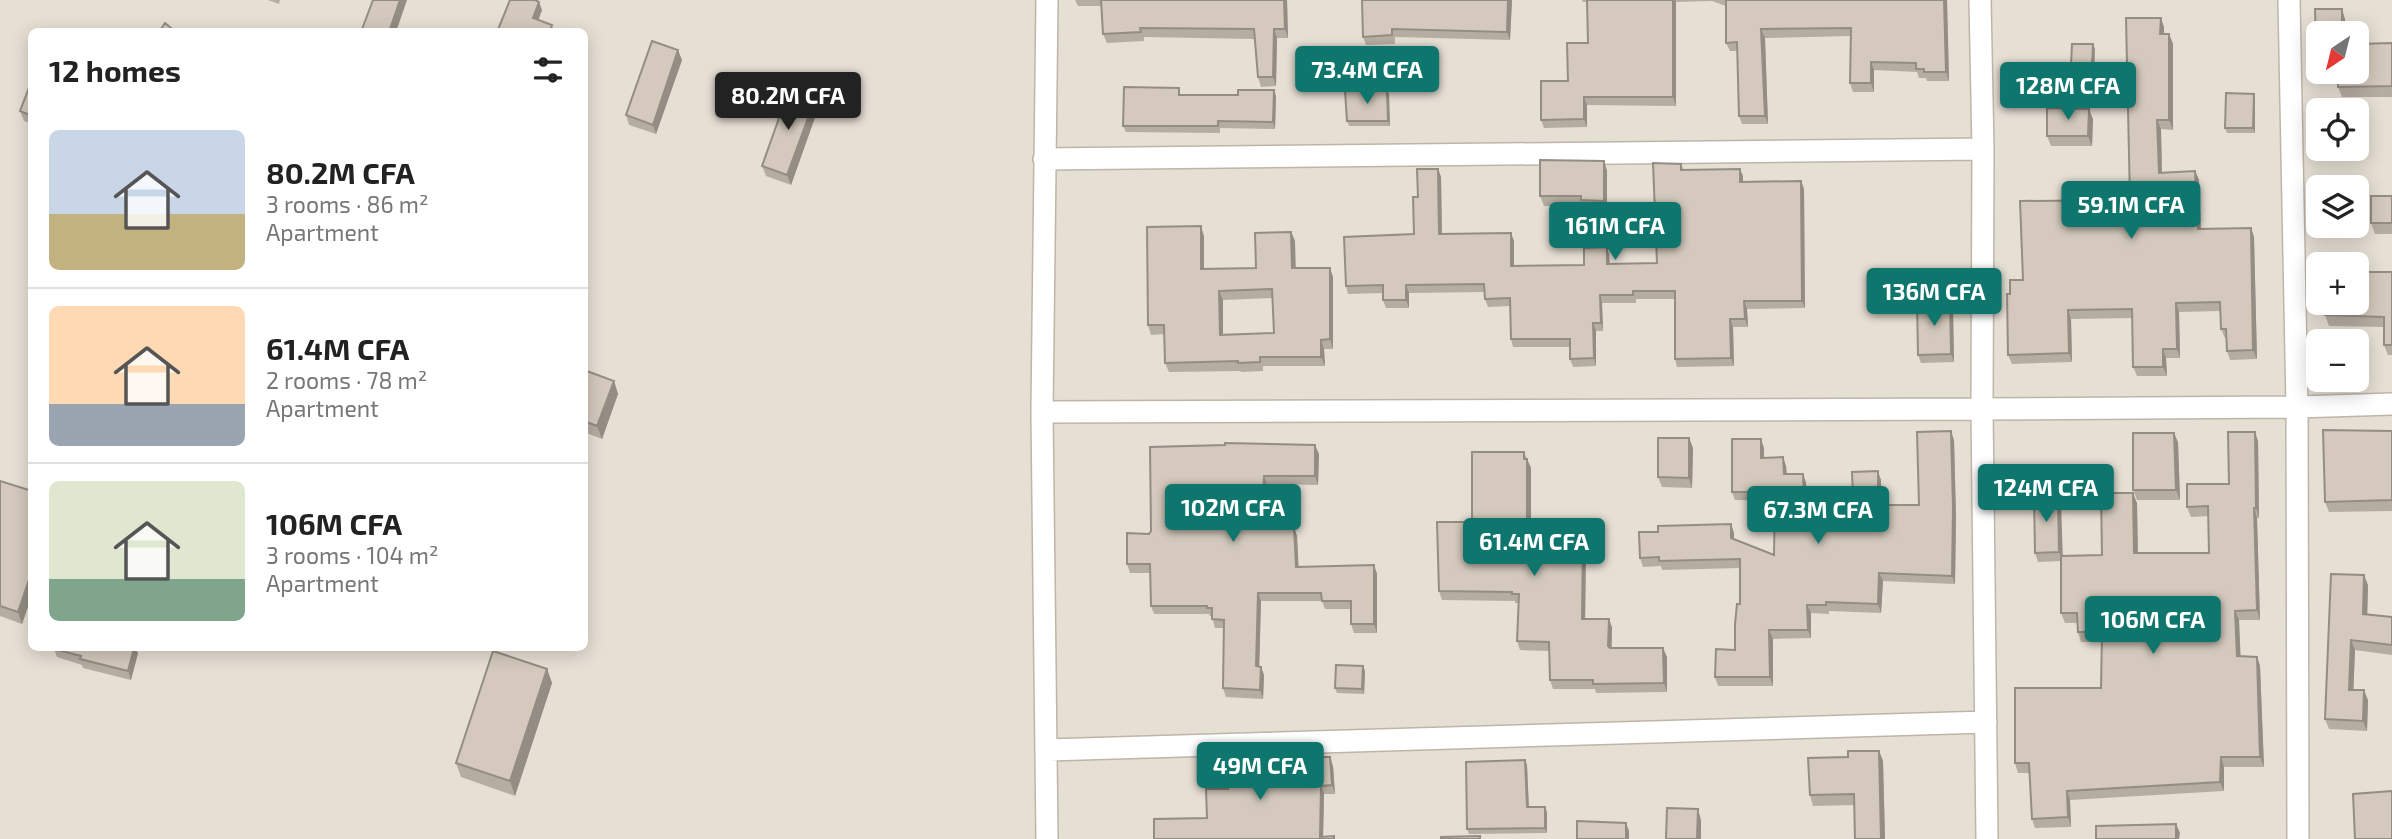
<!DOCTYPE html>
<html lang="en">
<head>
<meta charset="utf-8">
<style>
	:root { --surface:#fff; --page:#f2f2f2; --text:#222; --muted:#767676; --line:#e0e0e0; --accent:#0f766e }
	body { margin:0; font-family:"Exo 2",sans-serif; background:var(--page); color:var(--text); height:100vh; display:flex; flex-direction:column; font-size:26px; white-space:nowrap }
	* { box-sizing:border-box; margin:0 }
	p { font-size:23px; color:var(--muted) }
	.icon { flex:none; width:38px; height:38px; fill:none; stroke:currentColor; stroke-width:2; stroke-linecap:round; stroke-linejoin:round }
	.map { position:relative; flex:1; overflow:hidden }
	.panel { position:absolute; left:28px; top:28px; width:560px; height:623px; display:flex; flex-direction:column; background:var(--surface); border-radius:10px; box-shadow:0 4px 18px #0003 }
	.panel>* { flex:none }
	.needle { width:46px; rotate:215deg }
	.buttons { position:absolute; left:2306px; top:21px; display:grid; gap:14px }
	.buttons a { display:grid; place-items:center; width:63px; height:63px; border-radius:10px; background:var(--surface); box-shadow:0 4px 18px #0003; font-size:35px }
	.price { position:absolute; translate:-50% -60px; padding:0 16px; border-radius:7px; background:var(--accent); color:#fff; font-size:23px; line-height:46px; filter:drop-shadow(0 2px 4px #0008) }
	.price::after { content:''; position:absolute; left:50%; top:42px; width:21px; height:16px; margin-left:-10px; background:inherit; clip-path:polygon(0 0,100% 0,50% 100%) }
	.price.selected { background:#222; color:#fff }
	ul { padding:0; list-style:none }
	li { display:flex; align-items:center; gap:21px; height:175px; padding:0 21px }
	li+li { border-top:2px solid var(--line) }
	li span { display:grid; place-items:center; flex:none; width:196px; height:140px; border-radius:10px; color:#555 }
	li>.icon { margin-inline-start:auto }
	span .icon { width:84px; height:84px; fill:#fffc; stroke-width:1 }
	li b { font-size:30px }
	h2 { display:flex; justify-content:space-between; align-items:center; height:84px; padding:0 21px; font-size:30px }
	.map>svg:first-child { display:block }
</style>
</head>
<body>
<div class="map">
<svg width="2392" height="839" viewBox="0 0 2392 839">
	<rect width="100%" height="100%" fill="#f3eee6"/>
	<!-- residential -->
	<path fill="#e6dfd4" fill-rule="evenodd" d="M0,0H2392V839H0ZM32,32H584V648H32ZM2319,33H2357V72H2319ZM2319,110H2357V149H2319ZM2319,187H2357V226H2319ZM2319,264H2357V303H2319ZM2319,341H2357V380H2319Z"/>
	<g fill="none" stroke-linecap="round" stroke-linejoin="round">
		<defs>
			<path id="minor" d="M1980,0L1983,149L1982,409L1987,839
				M2289,0L2297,407L2298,839
				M1044,159L1983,149
				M1042,412L1982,409L2297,407L2392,404
				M1048,750L1986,722
				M1047,839L1042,412L1047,0"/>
		</defs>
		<!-- minor casing -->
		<use href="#minor" stroke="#beb5a9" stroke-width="24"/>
		<!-- minor -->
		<use href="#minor" stroke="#fff" stroke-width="21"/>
	</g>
	<!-- wall -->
	<path fill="#b6ada2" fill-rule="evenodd" d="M268,0H280L279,4Z
		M1075,0H1287L1288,38H1277L1276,86L1261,87L1258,77L1255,39L1144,37V41L1107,43L1103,34L1101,6H1078Z
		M1362,0H1512L1510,40L1395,37V44L1366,45L1363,37Z
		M1582,0H1947L1949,81H1927L1926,78H1919L1917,72L1874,70V92H1853L1850,83L1851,36L1765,38L1768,124H1742L1739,116L1738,51H1730L1726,43V6L1712,1L1676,2V106L1587,105V127L1544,128L1541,120L1568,81L1588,43L1587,2H1583Z
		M2164,27V34H2169L2173,44V130L2161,129L2162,172L2195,171L2199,180L2201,229L2251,228L2254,237L2257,359L2230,360L2227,351V338H2225L2221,329V311L2179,312L2180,358H2166L2167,376H2137L2133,367L2132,318L2071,319L2072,362L2012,364L2008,355L2010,294L2023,280L2130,200Z
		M2392,43V97H2342L2338,87Z
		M2095,49L2094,70H2073L2071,65Z
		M682,60L656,134L629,125L626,115Z
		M32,80V124L24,121L20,111Z
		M1387,90L1389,95L1390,126H1349L1347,121Z
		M2254,94L2255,99V133H2227L2225,128Z
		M1276,96L1275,129L1220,128V133L1126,132L1123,126Z
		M818,109L791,185L766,176L762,166Z
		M2093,119L2092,146H2051L2047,136Z
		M1604,161L1607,171V211L1585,210L1584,206H1544L1540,196Z
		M1681,164L1684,170L1743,176V182L1801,181L1804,189L1805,308L1747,309L1748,327H1733L1734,366L1677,367L1675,359V299H1636V303H1602L1603,331H1596V366L1573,367L1570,359V347H1513L1511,339L1510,306L1488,307L1485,299V292L1409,293V308H1386L1383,300V293L1348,294L1346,286L1414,234L1418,197L1438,169L1441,177L1442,234L1514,241V266L1584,265L1607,247L1609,255L1610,264L1657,263Z
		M2392,196V234H2375L2371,223Z
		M1291,232L1295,241V268L1333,277V349H1324L1325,366H1263V371L1241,372L1240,371L1169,372L1165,363V334L1151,335L1148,325L1204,236V269L1256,268ZM1273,298L1274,333L1223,334V300Z
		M2392,272V355H2388L2384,345V327L2329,326L2325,315L2361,287Z
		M1950,300L1953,308L1954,362L1921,363L1918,355Z
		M584,370L614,381L618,394L602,439L584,432Z
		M2392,431V511L2329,512L2325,502Z
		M1689,438L1693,448L1692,488L1662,487L1658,477Z
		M1954,440L1956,517L1955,584L1883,581L1881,613L1829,611V614L1811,613V638L1773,639V686H1718L1715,677L1735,650L1740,604V568L1662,570L1661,566L1643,567L1640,558L1658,532L1731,524L1734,533V539L1774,555L1775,501L1735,500L1732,492L1764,448V458L1786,466L1787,474H1803L1806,483L1807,498L1853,497L1881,480V505H1919Z
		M2258,441L2259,518H2257L2260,620H2239L2240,656L2257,657L2260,666L2264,767H2224V791L2070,800L2071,827L2035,828L2032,819L2030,773H2018L2015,763L2101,688V642H2081L2078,632V623H2065L2061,613V561L2038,562L2035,553L2058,496L2061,505L2062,556L2102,555L2137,503L2138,553H2209L2208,516L2191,517L2187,507L2229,484Z
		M2178,442L2180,500H2137L2133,490Z
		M1150,447L1319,454L1318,485L1267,484L1266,529L1294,528L1297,536L1298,567L1374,565L1377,574V633H1354L1351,624V609H1325L1322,601H1261L1259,667H1261L1264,675L1263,699L1226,697L1223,688L1224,628H1215L1212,616H1210L1209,614H1154L1151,606L1150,573H1130L1127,564L1151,531Z
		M1524,452L1531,468V537L1583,538L1586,547L1585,619H1609L1612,628V648L1667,657V692L1596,693L1595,689H1553L1550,680V651L1520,650L1517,641L1519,603H1515V601L1442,600L1439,591L1472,522Z
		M0,481L32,491V595L22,624L0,616Z
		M2368,585L2367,614L2392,617V655L2355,650L2353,690L2368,700L2367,731L2329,729L2325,719Z
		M54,649L138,653L131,680L83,668L82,665L57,657Z
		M1363,666L1365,671L1364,694L1337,693L1335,688Z
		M547,669L552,683L515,796L461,777L456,763Z
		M1879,751L1883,761L1885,839H1855L1854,805L1813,806L1810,795L1848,757Z
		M1527,765L1529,807L1547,812V833L1469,834L1467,829Z
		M1333,766L1335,794H1324L1323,837L1207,818L1228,789Z"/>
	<!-- shaded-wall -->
	<path fill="#948d84" d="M400,0H407L396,32H389Z
		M1284,0H1287L1288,38L1285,29Z
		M1508,0H1512L1510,40L1507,32Z
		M1673,0H1675L1676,2V106L1673,97Z
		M1944,0H1947L1949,81L1946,72Z
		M539,2L542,10L536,27L533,18Z
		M2342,9L2345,19V33H2342Z
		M2161,18L2164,27V44L2160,34Z
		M1274,29L1277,38L1276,86L1273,77Z
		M1761,29L1765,38L1768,124L1765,116Z
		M2169,34L2173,44V130L2169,120Z
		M2093,44L2095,49L2094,70L2092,65Z
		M678,50L682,60L656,134L653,125Z
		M1871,62L1874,70V92L1871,83Z
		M1274,90L1276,96L1275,129L1273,122Z
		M1387,90L1389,95L1390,126L1388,121Z
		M2254,94L2255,99V133L2253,128Z
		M1584,97L1587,105V127L1584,119Z
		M815,99L818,109L791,185L787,175Z
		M2089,109L2093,119L2092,146L2088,136Z
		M2157,120L2161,129L2162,182L2159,173Z
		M1604,161L1607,171V211L1604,201Z
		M1438,169L1441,177L1442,242L1439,234Z
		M1740,169L1743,176V190L1740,182Z
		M2195,171L2199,180L2201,239L2198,229Z
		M1801,181L1804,189L1805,308L1802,301Z
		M1201,226L1204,236V279L1201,269Z
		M2251,228L2254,237L2257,359L2253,350Z
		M1291,232L1295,241L1296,277L1292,268Z
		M1511,233L1514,241V273L1511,266Z
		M1607,247L1609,255L1610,272L1607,264Z
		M1330,268L1333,277V349L1330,339Z
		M1406,285L1409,293V308L1406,300Z
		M1219,291L1223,300V344L1220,335Z
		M1600,295L1602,303L1603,331L1601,323Z
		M1950,300L1953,308L1954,362L1951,354Z
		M1744,301L1747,309L1748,327L1745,319Z
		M2176,303L2179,312L2180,358L2177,349Z
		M2068,310L2071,319L2072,362L2069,353Z
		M1730,319L1733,327L1734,366L1731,358Z
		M1593,323L1596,331V366L1594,358Z
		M1321,340L1324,349L1325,366L1321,357Z
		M2163,349L2166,358L2167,376L2163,367Z
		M614,381L618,394L602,439L597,426Z
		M1951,431L1954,440L1956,517L1955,584L1952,576Z
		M2255,432L2258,441L2259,518L2256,508Z
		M2174,433L2178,442L2180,500L2176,490Z
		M1689,438L1693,448L1692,488L1689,478Z
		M1761,439L1764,448V467L1761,458Z
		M1315,445L1319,454L1318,485L1315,476Z
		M1783,457L1786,466L1787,483L1784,474Z
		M1527,459L1531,468V546L1527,537Z
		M1878,471L1881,480V513L1878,505Z
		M1803,474L1806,483L1807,507L1804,498Z
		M1264,476L1267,484L1265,538L1262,529Z
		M2133,493L2137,503L2138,563L2134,553Z
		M2058,496L2061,505L2063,561L2059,552Z
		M2254,508L2257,518L2260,620L2257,610Z
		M1731,524L1734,533V547L1731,538Z
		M1294,528L1297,536L1299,575L1296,567Z
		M1583,538L1586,547L1585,628L1582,619Z
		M1374,565L1377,574V633L1374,624Z
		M32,571V595L22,624L18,612Z
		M1879,573L1883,581L1881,613L1878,604Z
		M2364,575L2368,585L2367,624L2363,614Z
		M1258,593L1261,601L1259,675L1256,666Z
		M1807,605L1811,613V638L1808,630Z
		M2235,611L2239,620L2241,666L2237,656Z
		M1609,619L1612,628L1611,655L1608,646Z
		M1769,630L1773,639V686L1770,677Z
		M2351,640L2355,650L2353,700L2349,690Z
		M134,648H135L138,653L131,680L128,671Z
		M1663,648L1667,657V692L1664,683Z
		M2257,657L2260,666L2264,767L2260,757Z
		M1363,666L1365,671L1364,694L1362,689Z
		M1261,667L1264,675L1263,699L1260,690Z
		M547,669L552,683L515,796L510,781Z
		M2364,690L2368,700L2367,731L2363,721Z
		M1879,751L1883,761L1885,839H1881Z
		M1330,757L1333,766L1335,794L1332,785Z
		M2221,757L2224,767V791L2220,782Z
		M1525,760L1527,765L1529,812L1527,807Z
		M1321,786L1324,794L1323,839L1320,837Z
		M2067,791L2070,800L2071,827L2068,817Z
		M1545,807L1547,812V833L1545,828Z
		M1698,809L1701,820V839H1697Z
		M1626,823L1629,831V839H1626Z
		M2176,824L2180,833L2179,839H2176Z"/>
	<!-- building -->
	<path fill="#d4c9bc" stroke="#948d84" stroke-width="2" fill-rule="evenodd" d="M373,0H400L389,32H361Z
		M510,0H535L539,2L533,18L552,25L550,32H497Z
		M1101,0H1284L1285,29H1274L1273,77H1258L1254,29L1140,28L1141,32L1103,34Z
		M1362,0H1508L1507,32L1392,29V35L1363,37Z
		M1587,0H1673V97H1584V119L1541,120V81H1568L1567,43H1588Z
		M1726,0H1944L1946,72H1924V69H1916V63L1871,62V83H1850L1851,28L1761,29L1765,116H1739L1737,42L1726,43Z
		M2315,9H2342V33H2319V45H2316Z
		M2126,18H2161L2160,34H2169V120H2157L2159,173L2195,171L2198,229L2251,228L2253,350L2227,351L2226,329H2221L2220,302L2176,303L2177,349H2163V367H2133L2132,309L2068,310L2069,353L2008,355L2007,294H2010V280H2023L2020,201L2130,200Z
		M165,23L176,32H159Z
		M652,41L678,50L653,125L626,115Z
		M2392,43V86L2338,87V72H2357V44Z
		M2072,44H2093L2092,65H2071Z
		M32,80V116L20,111Z
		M1124,87L1179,88V95H1238V90H1274L1273,122L1218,121V126H1123Z
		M789,90L815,99L787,175L762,166Z
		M1387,90L1388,121H1347L1345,91Z
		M2226,93L2254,94L2253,128H2225Z
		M2047,108L2089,109L2088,136H2047Z
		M1540,160L1604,161V201L1581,200V196H1540Z
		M1653,163L1681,164V170L1740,169V182L1801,181L1802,301H1744L1745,319H1730L1731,358L1675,359V291H1633V295H1600L1601,323H1593L1594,358L1570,359V339H1511L1510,298L1485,299L1484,284L1406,285V300H1383V285L1346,286L1344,237L1414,234L1413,197H1418L1417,169H1438L1439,234L1511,233V266L1584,265V248L1607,247V264L1657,263Z
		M2371,196H2392V223H2371Z
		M1201,226V269L1256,268L1255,233L1291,232L1292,268H1330V339L1321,340V357H1260V362L1238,363V361L1165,363L1164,325H1148L1147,227ZM1272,289L1274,333L1220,335L1219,291Z
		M2361,272H2392V345H2384V317L2325,315V303H2357V287H2361Z
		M1950,300L1951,354L1918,355L1917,301Z
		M584,370L614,381L597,426L584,421Z
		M2323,430L2392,431V500L2325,502Z
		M1951,431L1953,508L1952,576L1879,573L1878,604L1826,602V605H1807L1808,630H1769L1770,677H1715L1716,649L1735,650V624L1737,604H1740V559L1659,561V557L1640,558L1639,532H1658V526L1731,524V538L1774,555L1775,492H1732V439H1761V458L1783,457L1784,474H1803L1804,498L1853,497L1852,472L1878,471V505H1919L1917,432Z
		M2228,432H2255L2256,508H2254L2257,610L2235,611L2237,656L2257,657L2260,757H2221L2220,782L2067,791L2068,817L2032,819L2029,763H2015V688H2101L2102,632H2078L2077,613H2061V556L2102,555L2101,493H2133L2134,553H2209L2208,506L2187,507V484H2229Z
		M2133,433H2174L2176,490H2133Z
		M1658,438H1689V478L1658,477Z
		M1225,443L1315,445V476H1264L1262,529L1294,528L1296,567L1374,565V624H1351V601H1322L1321,593H1258L1256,666L1261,667L1260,690L1223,688L1224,620L1212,619V608H1207V606H1151L1150,564H1127V533L1149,534L1151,531L1150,447L1225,445Z
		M1472,452H1524V459H1527V537L1583,538L1582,619H1609L1608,646L1610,648H1663L1664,683L1593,684V680H1550L1549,642L1517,641L1519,594H1512V592L1439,591L1437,522H1472Z
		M0,481L32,491V571L18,612L0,606Z
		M2034,495L2058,496L2059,552L2035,553Z
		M2331,574L2364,575L2363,614L2392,617V645L2351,640L2349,690H2364L2363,721L2325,719Z
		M54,648H134L128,671L80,659L81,656L54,649Z
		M493,651L547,669L510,781L456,763Z
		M1336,665L1363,666L1362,689L1335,688Z
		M1848,751H1879L1881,839H1855L1854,794L1810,795L1808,758L1848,757Z
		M1229,757H1330L1332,785L1321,786L1320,837L1334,836V839H1154V819L1207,818L1206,789H1228Z
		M1525,760L1527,807H1545V828L1467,829L1466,762Z
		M2392,791V839H2355L2353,794Z
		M1667,808L1698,809L1697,839H1666Z
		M1577,821L1626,823V839H1577Z
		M2176,824V839H2096V826Z
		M1480,836V839H1441V837Z"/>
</svg>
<div class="buttons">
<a><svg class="needle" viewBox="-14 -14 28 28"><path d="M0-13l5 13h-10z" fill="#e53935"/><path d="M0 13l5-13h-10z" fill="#767676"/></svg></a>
<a><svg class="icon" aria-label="locate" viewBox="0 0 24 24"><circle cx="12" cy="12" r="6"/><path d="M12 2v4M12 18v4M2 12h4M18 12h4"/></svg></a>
<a><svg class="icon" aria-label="layers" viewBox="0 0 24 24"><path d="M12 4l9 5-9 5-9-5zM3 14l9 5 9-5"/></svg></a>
<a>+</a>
<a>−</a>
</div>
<b class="price" style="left:1367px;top:106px">73.4M CFA</b>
<b class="price" style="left:2068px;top:122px">128M CFA</b>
<b class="price selected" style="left:788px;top:132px">80.2M CFA</b>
<b class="price" style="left:2131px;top:241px">59.1M CFA</b>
<b class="price" style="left:1615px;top:262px">161M CFA</b>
<b class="price" style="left:1934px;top:328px">136M CFA</b>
<b class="price" style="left:2046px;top:524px">124M CFA</b>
<b class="price" style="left:1233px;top:544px">102M CFA</b>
<b class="price" style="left:1818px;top:546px">67.3M CFA</b>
<b class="price" style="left:1534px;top:578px">61.4M CFA</b>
<b class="price" style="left:2153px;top:656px">106M CFA</b>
<b class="price" style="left:1260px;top:802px">49M CFA</b>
<section class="panel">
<h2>12 homes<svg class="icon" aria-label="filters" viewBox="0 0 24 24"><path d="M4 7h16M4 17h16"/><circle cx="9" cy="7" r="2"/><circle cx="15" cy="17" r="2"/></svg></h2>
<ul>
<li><span style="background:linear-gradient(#c9d6e8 60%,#c2b280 0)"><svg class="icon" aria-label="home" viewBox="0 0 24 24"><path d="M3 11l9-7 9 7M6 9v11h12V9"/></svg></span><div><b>80.2M CFA</b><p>3 rooms · 86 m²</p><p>Apartment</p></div></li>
<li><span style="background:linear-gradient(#ffd9b3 70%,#9aa5b1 0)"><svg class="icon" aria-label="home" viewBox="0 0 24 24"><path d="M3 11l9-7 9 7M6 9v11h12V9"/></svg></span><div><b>61.4M CFA</b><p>2 rooms · 78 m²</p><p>Apartment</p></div></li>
<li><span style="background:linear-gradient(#dfe7d0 70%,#7fa58c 0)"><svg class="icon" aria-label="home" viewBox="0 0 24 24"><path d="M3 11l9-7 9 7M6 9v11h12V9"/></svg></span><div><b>106M CFA</b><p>3 rooms · 104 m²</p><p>Apartment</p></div></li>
</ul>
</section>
</div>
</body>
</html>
